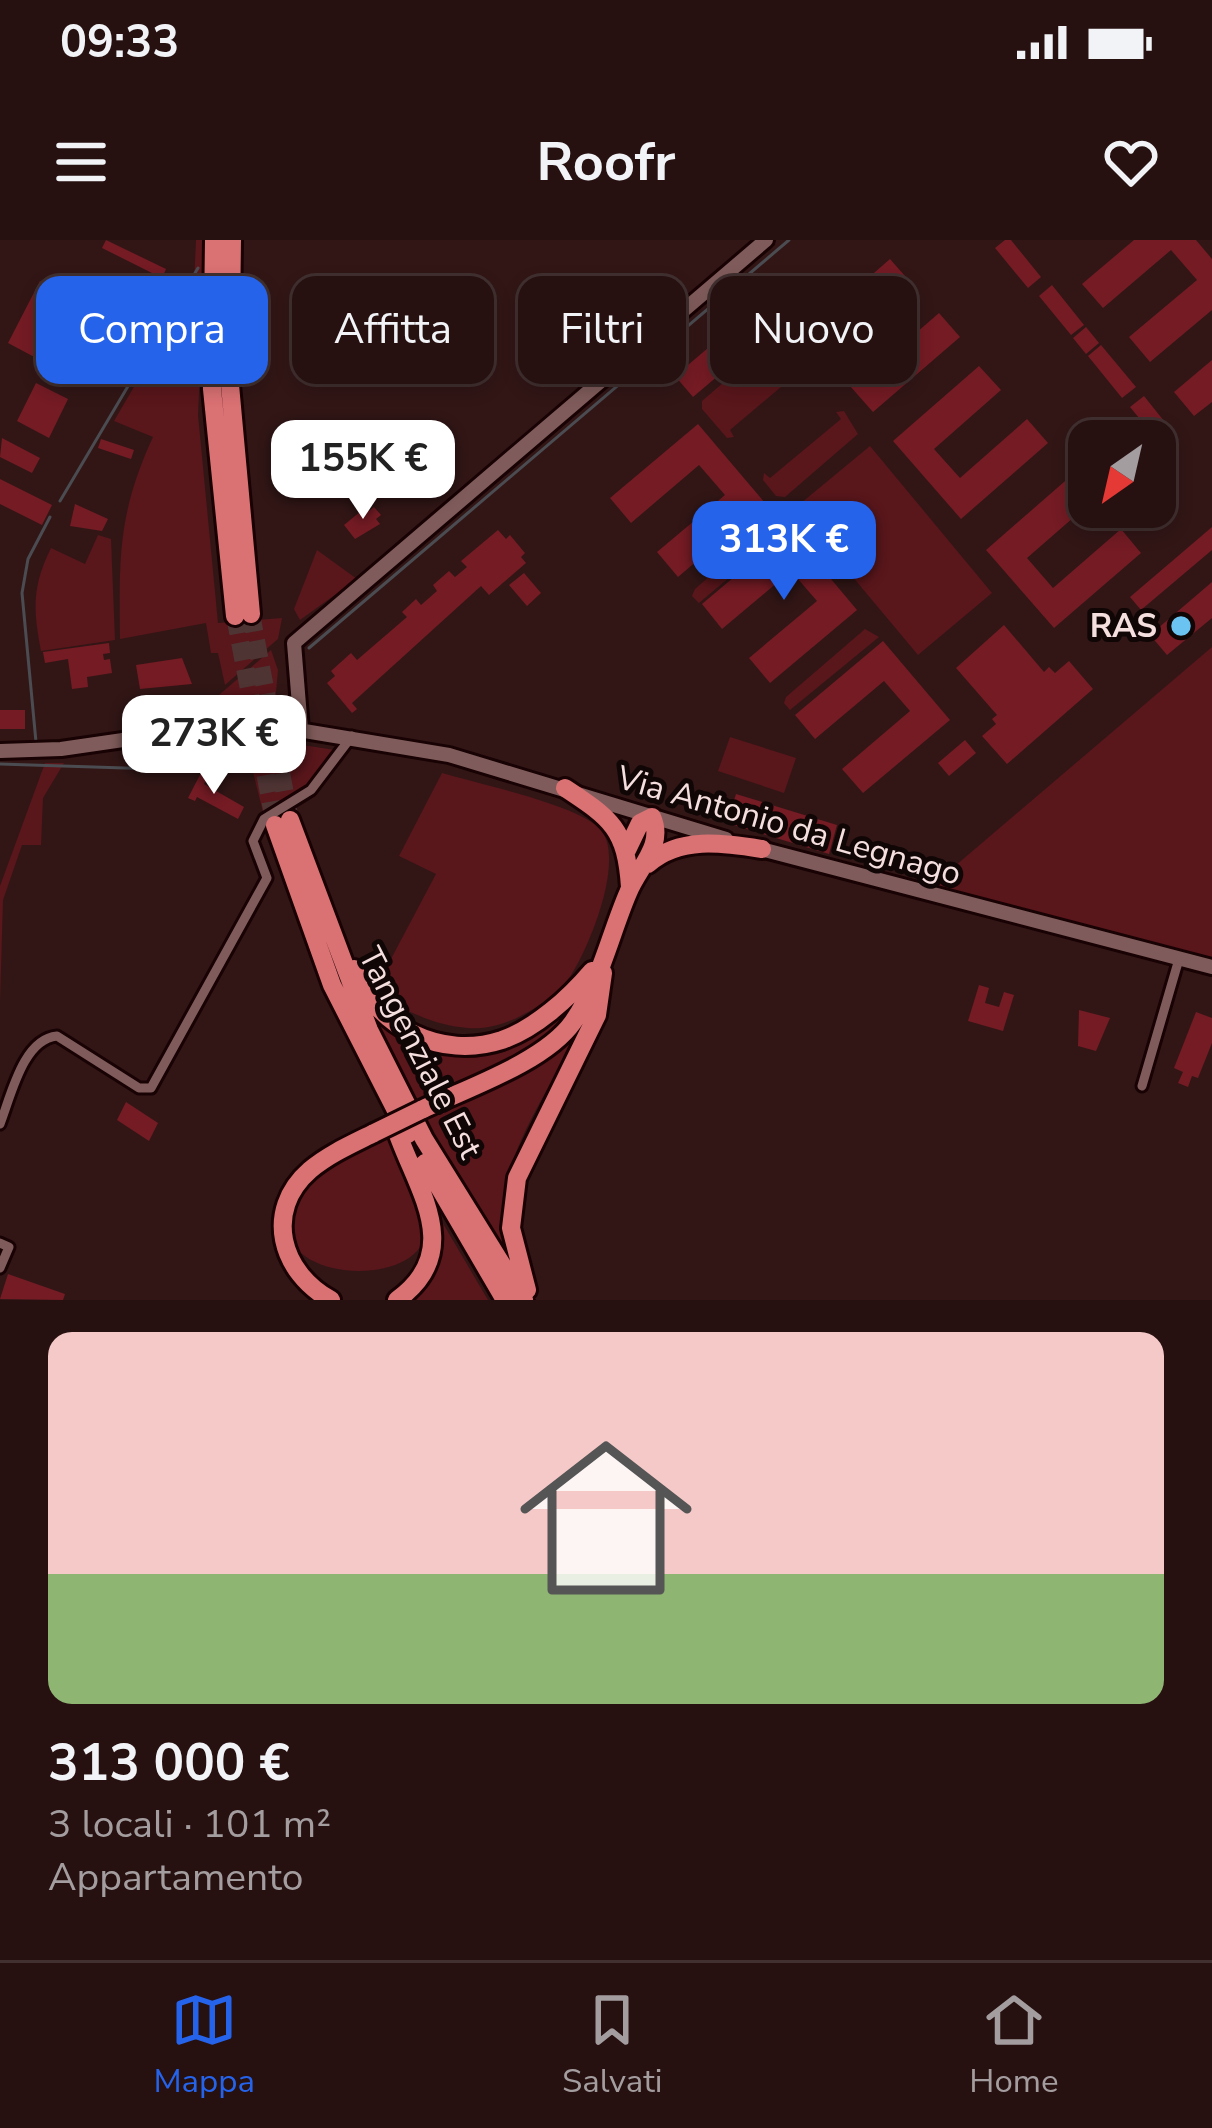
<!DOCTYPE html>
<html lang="it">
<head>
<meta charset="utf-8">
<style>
	:root { --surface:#261010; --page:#321e1e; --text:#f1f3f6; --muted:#a49d9f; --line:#423030; --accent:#2563eb }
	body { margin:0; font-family:"Nunito Sans",sans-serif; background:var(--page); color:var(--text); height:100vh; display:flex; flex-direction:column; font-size:45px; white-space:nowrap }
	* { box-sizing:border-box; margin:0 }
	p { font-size:39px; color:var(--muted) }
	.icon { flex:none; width:66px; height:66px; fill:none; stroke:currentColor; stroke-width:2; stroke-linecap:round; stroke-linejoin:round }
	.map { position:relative; height:1060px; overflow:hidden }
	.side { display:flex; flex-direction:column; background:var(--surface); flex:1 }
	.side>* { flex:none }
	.guide { position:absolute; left:36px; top:36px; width:1140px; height:108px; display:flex; gap:24px }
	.needle { width:78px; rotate:214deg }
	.controls { position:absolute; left:1068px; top:180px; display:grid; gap:24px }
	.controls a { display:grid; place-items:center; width:108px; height:108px; border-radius:24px; background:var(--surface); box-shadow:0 6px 18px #0003,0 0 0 3px var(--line); font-size:60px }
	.price { position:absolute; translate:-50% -102px; padding:0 27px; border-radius:24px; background:#fff; color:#222; font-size:39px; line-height:78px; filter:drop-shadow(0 3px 6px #0008) }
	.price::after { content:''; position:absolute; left:50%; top:72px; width:36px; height:27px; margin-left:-18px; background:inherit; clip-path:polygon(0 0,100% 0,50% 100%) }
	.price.active { background:var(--accent); color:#fff }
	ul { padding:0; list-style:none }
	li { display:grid; align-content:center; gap:24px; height:636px; padding:0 48px }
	li span { display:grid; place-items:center; height:372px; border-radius:24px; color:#555 }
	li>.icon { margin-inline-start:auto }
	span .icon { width:216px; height:216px; fill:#fffc; stroke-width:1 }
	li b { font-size:51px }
	.tag { padding:0 42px; border-radius:24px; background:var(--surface); box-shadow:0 6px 18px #0003,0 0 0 3px var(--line); font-size:42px; line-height:108px }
	.tag.active { background:var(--accent); color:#fff }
	.status { display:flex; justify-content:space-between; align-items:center; height:84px; padding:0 60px; background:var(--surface); direction:ltr }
	.status svg { height:33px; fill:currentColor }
	header { display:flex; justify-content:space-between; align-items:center; height:156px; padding:0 48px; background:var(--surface); font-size:54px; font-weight:700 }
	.tabs { display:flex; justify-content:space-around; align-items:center; height:168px; border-top:3px solid var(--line); background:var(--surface); font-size:33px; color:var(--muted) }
	.tabs a { display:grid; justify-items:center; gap:6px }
	.tabs .active { color:var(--accent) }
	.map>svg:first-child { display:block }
</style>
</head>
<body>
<div class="status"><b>09:33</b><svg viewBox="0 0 49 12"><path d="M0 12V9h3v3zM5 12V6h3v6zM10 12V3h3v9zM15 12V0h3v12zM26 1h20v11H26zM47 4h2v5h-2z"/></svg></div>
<header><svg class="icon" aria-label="menu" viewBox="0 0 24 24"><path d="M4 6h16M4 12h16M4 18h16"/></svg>Roofr<svg class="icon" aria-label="heart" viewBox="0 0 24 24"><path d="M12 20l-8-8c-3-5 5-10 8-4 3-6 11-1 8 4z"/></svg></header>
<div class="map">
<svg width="1212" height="1060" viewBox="0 0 1212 1060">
	<rect width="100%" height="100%" fill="#321616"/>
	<!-- green -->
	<path fill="#59161b" d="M196,0H206L198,175L218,383L282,378L278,399L225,445L218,413H211L206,383L120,399C119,317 118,273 153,197L114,181L194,44Z
		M774,99L784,100L803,122L800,131L730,190L734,197L727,198L702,169V161Z
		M844,171L858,194L785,257L776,256L763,240L764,233L770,238L841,179L836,172Z
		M870,206L992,353L918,415L795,268Z
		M773,281L787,289L699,363L692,356L695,349Z
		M98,295L111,299L115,400L41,411C33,370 32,346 51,308L85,324Z
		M317,310L357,339L300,380L294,369Z
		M865,389L879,397L790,470L784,463L786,457Z
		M1212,407V723L928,649Z
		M271,410L278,430L275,464L257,469L204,468Z
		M244,496L335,510L309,546L264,576Z
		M730,497L796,518L784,553L718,531Z
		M45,523H64L43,558L41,605H22L3,660L0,763V646Z
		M442,533C479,544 575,564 599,588C627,615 590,706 571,735C552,763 503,792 468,788C432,785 403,770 374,751L436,634L399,616Z
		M578,754C548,814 470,834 413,860L371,774C453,849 501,804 578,754Z
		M585,780C544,865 490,920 504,1019L421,877Z
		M386,894C400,922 427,956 426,988C426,1060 218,1041 312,935C328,917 364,906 386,894Z
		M438,975L488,1060H399L412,1050Z"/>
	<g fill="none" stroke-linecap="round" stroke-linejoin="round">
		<!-- stream -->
		<path stroke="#4b4c51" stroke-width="3" d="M60,261L198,28
			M309,408L789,0
			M36,502L22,353L28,319L50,277
			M0,524L156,529L191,519L217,492"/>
	</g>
	<!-- building -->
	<path fill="#741b24" d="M106,0L166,29L162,38L102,8Z
		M1005,0H1011L1041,37L1028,48L995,8Z
		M1134,0H1196L1212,19V70L1150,122L1129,97L1197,40L1171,10L1103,68L1082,44Z
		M890,19L912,44L845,102L871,132L939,73L960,97L873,172L804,94Z
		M40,41L73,57L40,120L8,103Z
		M1052,45L1084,85L1071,95L1039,56Z
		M765,62L782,82L749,110L732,90Z
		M1086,87L1099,103L1086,114L1073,98Z
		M1101,105L1136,147L1122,158L1088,116Z
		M708,108L726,129L693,157L675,136Z
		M1212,120V162L1194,176L1174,152Z
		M979,126L1001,150L934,209L960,238L1027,179L1048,203L961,279L893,201Z
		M36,143L68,159L49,198L17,181Z
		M1144,156L1176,196L1163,207L1130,167Z
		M309,182L329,185L324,218L303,215Z
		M698,184L765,263L678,337L657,312L725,255L699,225L631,283L610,258Z
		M2,198L40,218L32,233L0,217Z
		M101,199L134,210L131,219L98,208Z
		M429,206L442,221L418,243L404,227Z
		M1072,235L1089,255V264L1027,318L1053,348L1121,289L1141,313L1054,388L986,310Z
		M0,239L52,265L42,285L0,264Z
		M75,264L108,279L102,291L70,286Z
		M366,267L369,271L374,267L381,275L376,279L380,284L355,299L344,285Z
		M1212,287V310L1141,370L1130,357Z
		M498,290L506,299L510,295L525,313L521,317L526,323L489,355L481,346L352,463L357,469L352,473L327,443L335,436L331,431L351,413L357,420L407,377L402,372L416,359L421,365L437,351L433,345L449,331L455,337L467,327L461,321Z
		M790,290L857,370L770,443L749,418L817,361L791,331L722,389L702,364Z
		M524,333L541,353L527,366L509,345Z
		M1212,342V378L1167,415L1150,395Z
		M1004,385L1044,432L1049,427L1055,433L1069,421L1093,449L1007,524L982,496L996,484L992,479L997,475L956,428Z
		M883,401L950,480L863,553L842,529L910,471L884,441L815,499L795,475Z
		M109,403L110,413L103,414L104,420L110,419L112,433L87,437L88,447L72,449L68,419L45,423L43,412Z
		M182,418L192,444L140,449L136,425Z
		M0,470H25V489H0Z
		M193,493L198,504L168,516L164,507Z
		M965,500L976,513L949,536L938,523Z
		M203,529L210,532L204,544L244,567L238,579L197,557L195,561L188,558Z
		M736,554L837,585L829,614L727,583Z
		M979,745L989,748L985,763L999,767L1004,752L1014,755L1003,791L968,781Z
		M1079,770L1110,778L1096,811L1078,806Z
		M1196,772L1212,778V803L1198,838L1192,836L1188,847L1178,843L1183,832L1174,828Z
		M126,862L158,883L149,901L117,880Z
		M8,1034L65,1054L63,1060L0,1059Z"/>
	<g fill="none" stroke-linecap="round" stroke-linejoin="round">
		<!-- highway-tunnel -->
		<path stroke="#4f3434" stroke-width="18" stroke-dasharray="18 9" stroke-linecap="butt" d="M251,374L290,580
			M235,376L275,585"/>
		<defs>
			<path id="street" d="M1142,846L1179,719
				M0,884C11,856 23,799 57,796L139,848H151L267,638L253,601L264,579L311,550L352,496
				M0,1003L9,1007L0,1028"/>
			<path id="secondary" d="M301,490L294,403L766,0
				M0,511L61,509L123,500L190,482L244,481L449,515L726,599
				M753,607L1212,727"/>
			<path id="highway" d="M214,0L212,149L235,376
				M232,0L230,145L251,374
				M565,548C612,579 626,589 630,647
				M290,580L369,790L424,899L524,1060
				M275,585L332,745L408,894
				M648,624C680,596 723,603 762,609
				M354,729C377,788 441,820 502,800C536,788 569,758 592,731
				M421,870C465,849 545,822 573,782C600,743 610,695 628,653C638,627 665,606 652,577L640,583L627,610
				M394,883C413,945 468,1009 397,1060
				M425,923L505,1060
				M527,1050L511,988L517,938L597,775L603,733
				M331,1060C281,1033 263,971 310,930C329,914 352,904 374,893"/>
		</defs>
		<!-- street casing -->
		<use href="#street" stroke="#180203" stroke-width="15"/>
		<!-- secondary casing -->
		<use href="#secondary" stroke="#180203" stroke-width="20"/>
		<!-- highway casing -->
		<use href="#highway" stroke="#180203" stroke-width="24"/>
		<!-- street -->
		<use href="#street" stroke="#7f5c5b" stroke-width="9"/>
		<!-- secondary -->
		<use href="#secondary" stroke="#7f5c5b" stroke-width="14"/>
		<!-- highway -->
		<use href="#highway" stroke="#da7173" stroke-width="18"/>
		<defs>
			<path id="highway-bridge" d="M374,893L421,870"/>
		</defs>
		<!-- highway-bridge casing -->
		<use href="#highway-bridge" stroke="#180203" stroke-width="24" stroke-linecap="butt"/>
		<!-- highway-bridge -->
		<use href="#highway-bridge" stroke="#da7173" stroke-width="18"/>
	</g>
	<!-- markers -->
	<circle fill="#6bc3f2" stroke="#110606" stroke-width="4.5" cx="1181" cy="386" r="12"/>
	<g text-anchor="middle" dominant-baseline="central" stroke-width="10" stroke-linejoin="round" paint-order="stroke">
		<!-- poi labels -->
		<g font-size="33" font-weight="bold" fill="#f4dfde" stroke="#110606" text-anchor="end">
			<text x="1157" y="386">RAS</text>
		</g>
		<!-- street labels -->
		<g font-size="33" fill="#f4dfde" stroke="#110606">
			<text transform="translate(789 586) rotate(16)">Via Antonio da Legnago</text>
			<text transform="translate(420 813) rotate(63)">Tangenziale Est</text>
		</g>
	</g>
</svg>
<div class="controls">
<a><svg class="needle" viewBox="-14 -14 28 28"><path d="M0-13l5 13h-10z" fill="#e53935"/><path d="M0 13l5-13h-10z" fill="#a49d9f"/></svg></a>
</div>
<b class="price" style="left:363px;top:282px">155K €</b>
<b class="price active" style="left:784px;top:363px">313K €</b>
<b class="price" style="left:214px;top:557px">273K €</b>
<div class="guide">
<a class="tag active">Compra</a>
<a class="tag">Affitta</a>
<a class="tag">Filtri</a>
<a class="tag">Nuovo</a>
</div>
</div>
<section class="side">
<ul>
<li><span style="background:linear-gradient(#f6c9c9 65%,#8fb573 0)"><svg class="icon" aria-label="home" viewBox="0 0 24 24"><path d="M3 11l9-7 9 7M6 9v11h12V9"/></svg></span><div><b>313 000 €</b><p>3 locali · 101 m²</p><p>Appartamento</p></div></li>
</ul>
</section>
<nav class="tabs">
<a class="active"><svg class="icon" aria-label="map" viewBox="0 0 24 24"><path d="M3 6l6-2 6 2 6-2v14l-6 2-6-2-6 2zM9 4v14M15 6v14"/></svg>Mappa</a>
<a><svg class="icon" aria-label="saved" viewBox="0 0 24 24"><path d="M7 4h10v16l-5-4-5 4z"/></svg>Salvati</a>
<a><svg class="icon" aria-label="home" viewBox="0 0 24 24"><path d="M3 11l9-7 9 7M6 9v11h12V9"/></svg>Home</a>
</nav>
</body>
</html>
